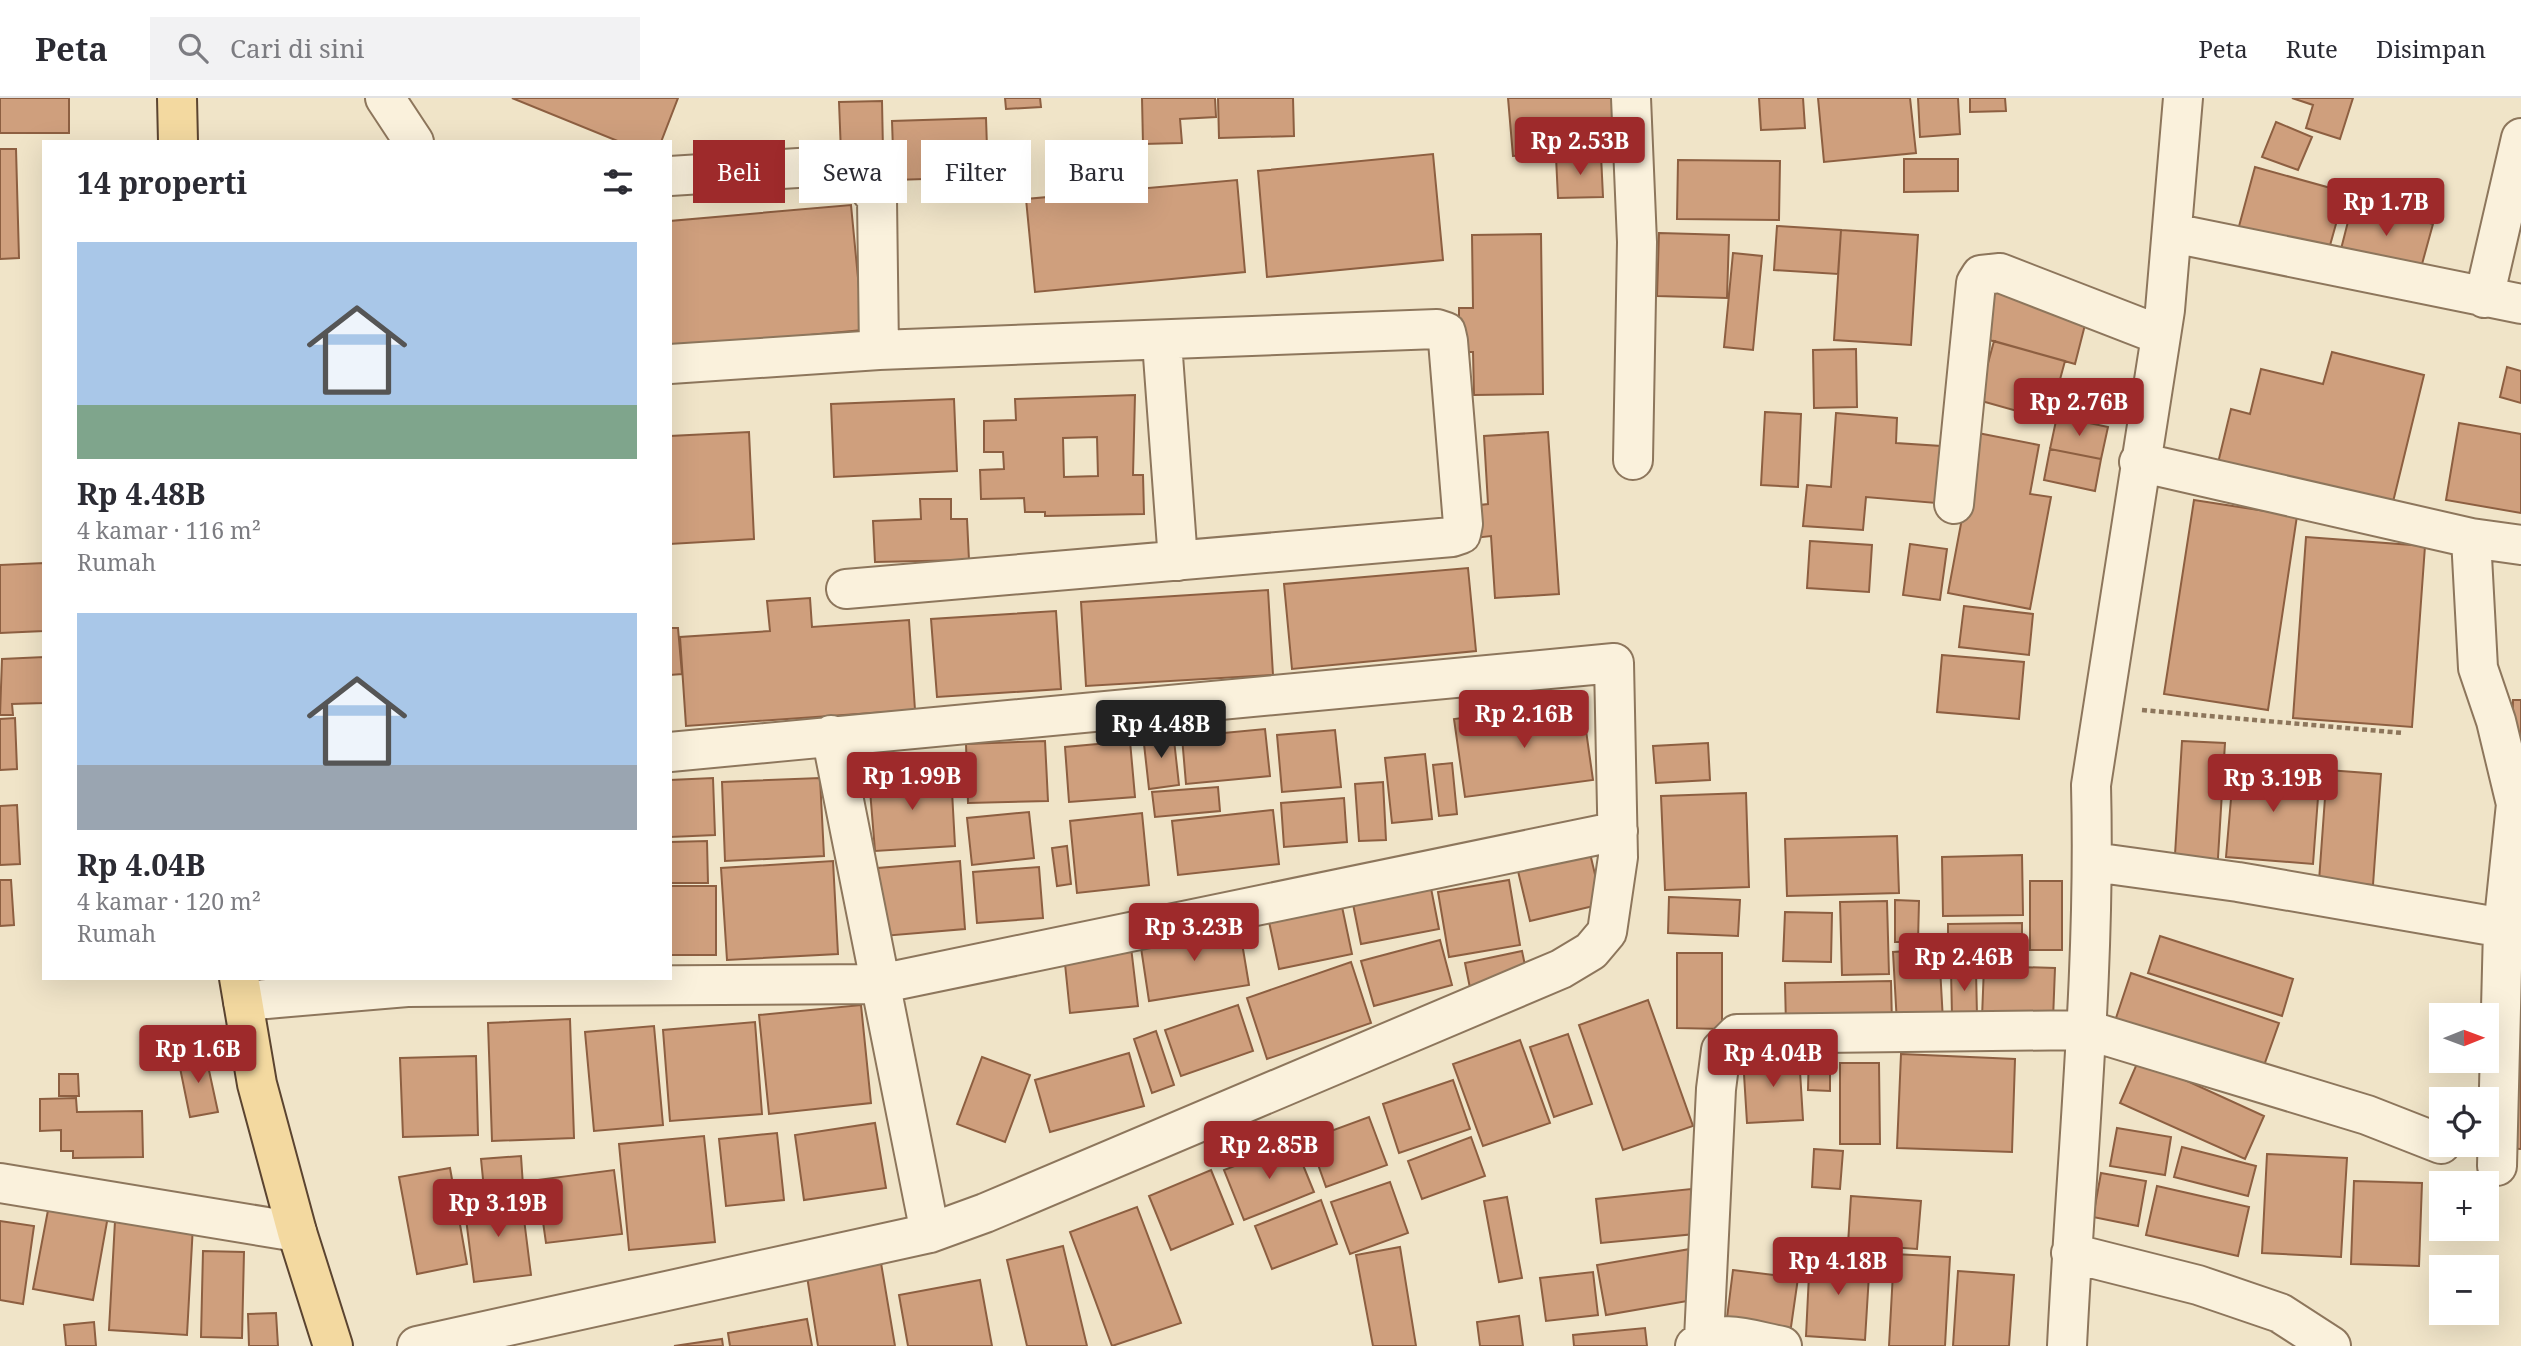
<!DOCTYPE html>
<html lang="id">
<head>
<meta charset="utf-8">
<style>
	:root { --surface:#fff; --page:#f2f2f3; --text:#2b2b33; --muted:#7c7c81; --line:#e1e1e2; --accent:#9e2a2b }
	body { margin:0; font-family:"Noto Serif",serif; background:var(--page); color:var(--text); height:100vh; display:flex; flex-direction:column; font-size:26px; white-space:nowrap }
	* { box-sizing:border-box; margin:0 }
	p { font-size:23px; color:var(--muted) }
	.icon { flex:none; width:38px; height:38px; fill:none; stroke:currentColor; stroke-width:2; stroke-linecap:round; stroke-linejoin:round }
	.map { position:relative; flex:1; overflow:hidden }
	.panel { position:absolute; left:42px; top:42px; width:630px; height:840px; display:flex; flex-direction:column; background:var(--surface); border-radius:0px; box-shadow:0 7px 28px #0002 }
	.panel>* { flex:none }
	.hud { position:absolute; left:693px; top:42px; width:665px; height:63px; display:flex; gap:14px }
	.needle { width:46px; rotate:89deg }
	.fabs { position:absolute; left:2429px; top:905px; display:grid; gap:14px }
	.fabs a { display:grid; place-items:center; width:70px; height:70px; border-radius:0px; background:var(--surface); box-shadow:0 7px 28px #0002; font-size:35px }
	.price { position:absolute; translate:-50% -60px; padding:0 16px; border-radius:7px; background:var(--accent); color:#fff; font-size:23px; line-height:46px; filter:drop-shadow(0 2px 4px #0008) }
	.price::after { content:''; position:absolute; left:50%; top:42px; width:21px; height:16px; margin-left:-10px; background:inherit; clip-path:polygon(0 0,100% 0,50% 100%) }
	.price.current { background:#222; color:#fff }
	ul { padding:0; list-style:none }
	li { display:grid; align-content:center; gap:14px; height:371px; padding:0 35px }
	li span { display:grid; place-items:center; height:217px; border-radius:0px; color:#555 }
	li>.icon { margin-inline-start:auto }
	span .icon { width:126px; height:126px; fill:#fffc; stroke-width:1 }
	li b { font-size:30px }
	h2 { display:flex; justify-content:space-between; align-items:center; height:84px; padding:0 35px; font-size:30px }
	.pill { padding:0 24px; border-radius:0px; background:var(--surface); box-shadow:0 7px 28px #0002; font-size:24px; line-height:63px }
	.pill.current { background:var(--accent); color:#fff }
	header { display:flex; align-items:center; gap:42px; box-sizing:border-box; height:98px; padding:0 35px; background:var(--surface); border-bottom:2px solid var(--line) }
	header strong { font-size:33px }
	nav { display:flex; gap:38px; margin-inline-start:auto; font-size:24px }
	.search { width:490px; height:63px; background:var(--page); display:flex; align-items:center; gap:18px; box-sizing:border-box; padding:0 24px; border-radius:0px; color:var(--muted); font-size:26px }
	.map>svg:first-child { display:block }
</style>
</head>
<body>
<header>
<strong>Peta</strong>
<div class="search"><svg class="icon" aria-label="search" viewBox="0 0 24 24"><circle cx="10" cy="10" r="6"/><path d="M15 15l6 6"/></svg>Cari di sini</div>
<nav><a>Peta</a><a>Rute</a><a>Disimpan</a></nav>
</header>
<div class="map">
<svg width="2521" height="1248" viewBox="0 0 2521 1248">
	<rect width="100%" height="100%" fill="#f0e4c8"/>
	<!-- building -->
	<path fill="#cf9f7d" stroke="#8d5f41" stroke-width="2" fill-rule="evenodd" d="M0,0H69V35H0Z
		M512,0H678L661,44H620Z
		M1005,0H1040L1041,9L1006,11Z
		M1142,0H1215L1216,19L1180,21L1182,45L1143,46Z
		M1218,0H1293L1294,38L1219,40Z
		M1508,0H1618L1622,51L1513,58Z
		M1759,0H1803L1805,30L1761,32Z
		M1818,0H1910L1916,55L1824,64Z
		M1918,0H1958L1960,36L1920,39Z
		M1970,0H2005L2006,13L1970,14Z
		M2292,0H2353L2340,41L2306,30L2313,7Z
		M882,3L883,53L841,55L839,4Z
		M986,20L988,79L894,82L892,23Z
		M2276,24L2312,39L2298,72L2262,59Z
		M0,51H16L19,160L0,161Z
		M1060,55L1114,56V92H1060Z
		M1433,56L1443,162L1267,179L1258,73Z
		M1601,57L1603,99L1558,100L1556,59Z
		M1904,61H1958V93L1904,94Z
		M1678,62L1780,63L1779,122L1677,121Z
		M2255,69L2345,94L2327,158L2238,132Z
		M1237,82L1245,174L1035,194L1026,101Z
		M2353,104L2433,126L2419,177L2340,155Z
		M851,107L863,232L670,250V123Z
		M1777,128L1841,132L1838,176L1774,172Z
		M1841,132L1918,137L1911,247L1834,242Z
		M1659,135L1729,137L1727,200L1657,198Z
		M1541,136L1543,296L1474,297L1473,254H1459V210H1473L1472,137Z
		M1733,155L1762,158L1753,252L1724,249Z
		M1994,193L2087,219L2075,266L1982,240Z
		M1994,243L2065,263L2049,322L1978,302Z
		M1856,251L1857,309L1814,310L1813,252Z
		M2332,254L2424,277L2392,408L2218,365L2231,311L2250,316L2261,271L2323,286Z
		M2507,269L2521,273V305L2500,299Z
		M1135,297L1133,377H1143L1144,416L1045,418V414H1025L1024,400L981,401L980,372L1004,371L1003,354H984V323L1016,322L1015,301ZM1097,339L1098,378L1064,379L1063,340Z
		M954,301L957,373L834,379L831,306Z
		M1765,314L1801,316L1798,389L1761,387Z
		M1836,315L1897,320L1896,345L1941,348L1936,405L1866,399L1863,432L1803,428L1807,387L1831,389Z
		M2057,318L2108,329L2101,361L2050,351Z
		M2459,325L2521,336V415L2446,402Z
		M749,334L754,441L670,446V338Z
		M1548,334L1559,496L1495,500L1491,438L1474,440L1471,408L1488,406L1484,338Z
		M1978,335L2039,347L2030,396L2051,399L2030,511L1948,495Z
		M2050,351L2101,361L2095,393L2044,382Z
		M920,401H951V421H967L969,462L875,464L873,423L921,421Z
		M2194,402L2297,418L2268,612L2164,596Z
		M2306,439L2425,448L2412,629L2293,620Z
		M1810,443L1872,447L1869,494L1807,490Z
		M1910,446L1947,451L1940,502L1903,497Z
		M44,465V533L0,535V467Z
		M1468,470L1476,553L1292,571L1284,486Z
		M1268,492L1273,577L1086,588L1081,504Z
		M810,500L812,529L909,522L915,612L686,628L680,539L770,533L767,503Z
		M1964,508L2033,516L2029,557L1959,549Z
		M1056,513L1061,591L937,599L931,521Z
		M670,530H678L682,576L670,577Z
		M1942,557L2024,564L2019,621L1937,614Z
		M44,559V605L12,606L13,617H0L2,561Z
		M2513,602H2521V646H2512Z
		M1582,604L1593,682L1465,699L1454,621Z
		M15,620L17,671L0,672V621Z
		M1265,631L1270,678L1186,686L1182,639Z
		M1335,632L1341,689L1282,694L1277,637Z
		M1173,633L1179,687L1149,691L1143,637Z
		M1045,643L1048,703L968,705L966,646Z
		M1130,643L1135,699L1069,704L1065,649Z
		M2182,643L2225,645L2217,776L2174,773Z
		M1708,645L1710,682L1656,685L1653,648Z
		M1425,656L1432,721L1392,725L1385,660Z
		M1452,665L1457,716L1439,718L1433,667Z
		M2234,666L2320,673L2313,766L2226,759Z
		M2327,672L2381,676L2373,787L2319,783Z
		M951,675L955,748L875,753L869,680Z
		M713,680L715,737L670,739V682Z
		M820,680L824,758L725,763L722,684Z
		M1383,684L1386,742L1359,743L1355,686Z
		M1218,689L1220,713L1155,719L1152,694Z
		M1746,695L1749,789L1665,792L1661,698Z
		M1344,700L1347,744L1284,749L1281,705Z
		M17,707L20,766L0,767V708Z
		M1273,712L1279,766L1178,777L1172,723Z
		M1029,714L1034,760L972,767L967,720Z
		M1142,715L1149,787L1077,795L1070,723Z
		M1897,738L1899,795L1787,798L1785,741Z
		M707,743L708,785H670V744Z
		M1067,748L1071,786L1057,788L1052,750Z
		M1589,751L1602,806L1530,823L1517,769Z
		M2022,757L2023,817L1943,818L1942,759Z
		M833,763L838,856L727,862L721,770Z
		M960,763L965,831L883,838L878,770Z
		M1039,769L1043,820L977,825L973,774Z
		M1429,780L1439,831L1361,846L1351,796Z
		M0,782H11L14,827L0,828Z
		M1509,782L1520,847L1449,859L1438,794Z
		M2030,783H2062V852H2030Z
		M671,788H716V857H671Z
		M1669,799L1740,802L1738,838L1668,835Z
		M1895,802L1919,803L1918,844H1895Z
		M1887,803L1889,876L1842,877L1840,804Z
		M1341,804L1352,856L1279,871L1268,819Z
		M1785,814L1832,815L1831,864L1783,863Z
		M2022,825V863H1948V826Z
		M1239,827L1249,887L1149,903L1140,843Z
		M2160,838L2293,881L2282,918L2148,875Z
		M1440,842L1452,887L1374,908L1361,863Z
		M1131,849L1138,908L1070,915L1064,856Z
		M1939,851L1943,923L1897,926L1893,854Z
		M1522,853L1527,877L1470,890L1465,865Z
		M1677,855H1722V931L1677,930Z
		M1351,864L1371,925L1267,961L1247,900Z
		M1984,868L2055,870L2053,922L1982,920Z
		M1951,872H1976L1977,918H1952Z
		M2131,875L2279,925L2261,976L2114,926Z
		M1891,883L1892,926L1786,928L1785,885Z
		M2515,898H2521V1051L2507,1050Z
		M1648,902L1693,1028L1623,1052L1579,927Z
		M861,907L871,1005L769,1016L759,917Z
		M1238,907L1253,953L1181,978L1165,932Z
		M570,921L574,1040L492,1043L488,925Z
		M755,924L762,1016L670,1023L663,932Z
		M654,928L663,1027L594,1033L585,934Z
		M1156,933L1174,987L1152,995L1134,941Z
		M1568,936L1592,1006L1554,1019L1530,949Z
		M1520,942L1550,1025L1483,1048L1453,966Z
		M1809,951L1830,952V993L1808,992Z
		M205,954L218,1014L190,1019L178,960Z
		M1129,955L1144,1008L1050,1034L1035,982Z
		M1901,956L2015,961L2012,1054L1897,1050Z
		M1799,957L1803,1022L1747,1025L1743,960Z
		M476,958L478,1037L403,1039L400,960Z
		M982,959L1030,977L1005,1044L957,1026Z
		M2139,961L2264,1018L2245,1061L2120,1005Z
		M1840,965H1879L1880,1046H1840Z
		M59,976H78L79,998H59Z
		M1453,982L1470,1031L1399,1055L1383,1006Z
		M76,1000L77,1014L142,1013L143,1059L73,1060V1053H61V1032L40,1033V1001Z
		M1369,1019L1387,1067L1326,1089L1309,1041Z
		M875,1025L886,1090L804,1102L795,1037Z
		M2117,1030L2171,1039L2165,1077L2110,1068Z
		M777,1035L784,1102L726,1108L719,1041Z
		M704,1038L715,1144L629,1152L619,1046Z
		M1471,1039L1485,1078L1422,1101L1408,1063Z
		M1294,1045L1314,1094L1244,1122L1224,1072Z
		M2182,1049L2256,1068L2248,1098L2174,1079Z
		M1814,1051L1843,1053L1840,1091L1812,1089Z
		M2267,1056L2347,1060L2341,1159L2262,1155Z
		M521,1058L523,1088L484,1091L481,1061Z
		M450,1070L467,1166L417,1176L399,1079Z
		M614,1072L622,1136L546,1145L537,1082Z
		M1211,1072L1233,1126L1171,1152L1149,1098Z
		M2101,1075L2146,1083L2138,1128L2093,1119Z
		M2354,1083L2422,1085L2419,1168L2351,1166Z
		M1390,1084L1408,1135L1350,1156L1331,1104Z
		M2157,1088L2249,1109L2238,1158L2146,1137Z
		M1691,1091L1695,1136L1601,1145L1596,1101Z
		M521,1097L531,1177L474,1184L464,1105Z
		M1851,1098L1921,1103L1917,1151L1848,1146Z
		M1507,1099L1522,1180L1499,1184L1484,1103Z
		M1321,1102L1337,1146L1272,1171L1255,1128Z
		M49,1107L108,1118L93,1202L33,1191Z
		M1137,1109L1181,1225L1112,1248L1070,1134Z
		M2437,1111H2441V1130H2467V1139H2437Z
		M0,1123L34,1128L23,1206L0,1202Z
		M115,1123L193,1127L187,1237L109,1232Z
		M1063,1148L1087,1248H1027L1007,1162Z
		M1400,1149L1416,1248H1373L1356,1157Z
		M1690,1151L1699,1201L1606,1217L1597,1167Z
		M203,1153L244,1154L242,1240L201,1239Z
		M1810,1156L1870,1160L1865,1242L1806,1238Z
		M1894,1156L1950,1159L1945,1248H1889Z
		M880,1159L895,1248H818L806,1172Z
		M1733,1172L1798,1180L1790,1236L1726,1228Z
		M1958,1173L2014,1177L2009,1248H1953Z
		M1593,1174L1598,1217L1546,1223L1540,1180Z
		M980,1182L992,1248H908L899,1197Z
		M276,1215L278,1248H249L248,1216Z
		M1519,1218L1523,1248H1480L1477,1224Z
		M807,1221L812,1248H730L728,1235Z
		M94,1224L96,1248H66L64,1227Z
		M1645,1230L1647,1248H1574L1573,1237Z
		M722,1241L723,1248H674Z"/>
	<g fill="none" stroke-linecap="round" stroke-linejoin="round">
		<defs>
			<path id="minor" d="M385,0L414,44
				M1631,0L1637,144L1633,362
				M670,78L830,68L861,80L877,101L879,252L670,266
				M2173,135L2521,206
				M2484,200L2521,40
				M1162,244L1178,463
				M2139,364L2471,440L2521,447
				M1954,406L1976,185L1981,177L2000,175L2160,237
				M2471,440L2478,570L2496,623L2516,706L2503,831L2497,1068
				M846,491L1452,439L1461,436L1463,426L1448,243L1446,234L1437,231L879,252
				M831,637L930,1135
				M2093,764L2238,784L2521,833
				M243,903L407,889L879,886L1618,733
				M0,1085L297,1134
				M2071,1155L2198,1187L2280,1215L2331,1248
				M1704,1241L1716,991L1721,952L1737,936L2087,932L2367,1017L2441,1046
				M417,1248L930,1135L985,1115L1561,871L1591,853L1607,834L1618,759L1614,565L670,654
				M1695,1248C1719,1229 1754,1243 1782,1248
				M2067,1248C2076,1061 2096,875 2091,687L2165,212L2183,0"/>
			<path id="major" d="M177,0L178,44
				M239,880L257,986L297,1134L333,1248"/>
		</defs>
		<!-- minor casing -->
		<use href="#minor" stroke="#8d765c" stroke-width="42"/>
		<!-- major casing -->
		<use href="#major" stroke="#5b4430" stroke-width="42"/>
		<!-- path -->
		<path stroke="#8d765c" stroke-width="4.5" stroke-dasharray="5 3.5" stroke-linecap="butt" d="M2142,612L2403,635"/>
		<!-- minor -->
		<use href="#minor" stroke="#faf1dc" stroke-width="38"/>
		<!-- major -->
		<use href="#major" stroke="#f3d9a0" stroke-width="38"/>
	</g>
</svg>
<div class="fabs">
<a><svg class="needle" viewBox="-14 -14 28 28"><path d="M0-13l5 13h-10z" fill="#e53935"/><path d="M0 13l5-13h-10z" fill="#7c7c81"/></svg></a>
<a><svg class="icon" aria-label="locate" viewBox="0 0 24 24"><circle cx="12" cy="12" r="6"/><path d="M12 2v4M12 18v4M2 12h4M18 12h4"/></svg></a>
<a>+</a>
<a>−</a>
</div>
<b class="price" style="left:1580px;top:79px">Rp 2.53B</b>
<b class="price" style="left:2386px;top:140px">Rp 1.7B</b>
<b class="price" style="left:2079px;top:340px">Rp 2.76B</b>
<b class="price" style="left:1524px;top:652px">Rp 2.16B</b>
<b class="price current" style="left:1161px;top:662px">Rp 4.48B</b>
<b class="price" style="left:912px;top:714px">Rp 1.99B</b>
<b class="price" style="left:2273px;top:716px">Rp 3.19B</b>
<b class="price" style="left:1194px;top:865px">Rp 3.23B</b>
<b class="price" style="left:1964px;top:895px">Rp 2.46B</b>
<b class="price" style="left:198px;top:987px">Rp 1.6B</b>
<b class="price" style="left:1773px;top:991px">Rp 4.04B</b>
<b class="price" style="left:1269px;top:1083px">Rp 2.85B</b>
<b class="price" style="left:498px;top:1141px">Rp 3.19B</b>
<b class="price" style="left:1838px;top:1199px">Rp 4.18B</b>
<div class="hud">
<a class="pill current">Beli</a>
<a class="pill">Sewa</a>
<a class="pill">Filter</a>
<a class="pill">Baru</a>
</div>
<section class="panel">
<h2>14 properti<svg class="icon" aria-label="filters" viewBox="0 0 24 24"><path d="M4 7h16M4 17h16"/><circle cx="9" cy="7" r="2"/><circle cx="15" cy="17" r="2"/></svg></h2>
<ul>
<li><span style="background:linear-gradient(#a9c7e8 75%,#7fa58c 0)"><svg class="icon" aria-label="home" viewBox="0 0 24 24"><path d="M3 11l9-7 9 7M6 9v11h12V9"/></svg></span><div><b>Rp 4.48B</b><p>4 kamar · 116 m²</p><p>Rumah</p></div></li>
<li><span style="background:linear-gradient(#a9c7e8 70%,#9aa5b1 0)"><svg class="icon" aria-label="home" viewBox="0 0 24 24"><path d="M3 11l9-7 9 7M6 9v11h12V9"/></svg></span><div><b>Rp 4.04B</b><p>4 kamar · 120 m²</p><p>Rumah</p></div></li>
</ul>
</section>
</div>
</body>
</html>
